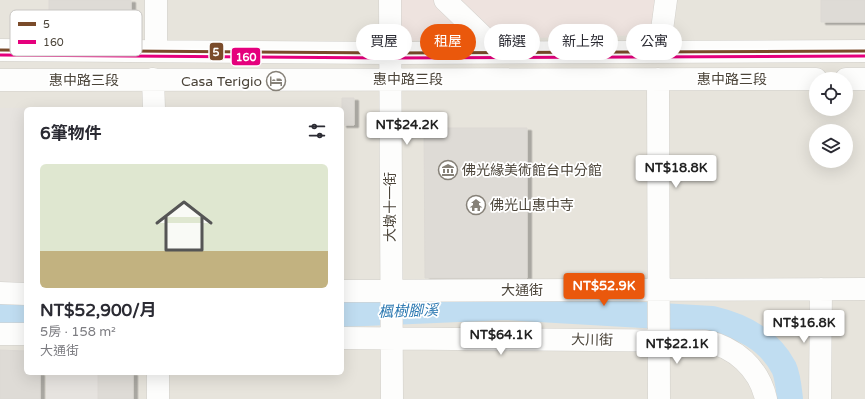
<!DOCTYPE html>
<html lang="zh-TW">
<head>
<meta charset="utf-8">
<style>
	:root { --surface:#fff; --page:#f7f7f7; --text:#2b2b33; --muted:#7c7c81; --line:#e1e1e2; --accent:#ea580c }
	body { margin:0; font-family:"Varela Round","Noto Sans TC",sans-serif; background:var(--page); color:var(--text); height:100vh; display:flex; flex-direction:column; font-size:15px; white-space:nowrap }
	* { box-sizing:border-box; margin:0 }
	p { font-size:13px; color:var(--muted) }
	.icon { flex:none; width:22px; height:22px; fill:none; stroke:currentColor; stroke-width:2; stroke-linecap:round; stroke-linejoin:round }
	.map { position:relative; flex:1; overflow:hidden }
	.drawer { position:absolute; left:24px; top:107px; width:320px; height:268px; display:flex; flex-direction:column; background:var(--surface); border-radius:6px; box-shadow:0 4px 16px #0002 }
	.drawer>* { flex:none }
	.hud { position:absolute; left:356px; top:24px; width:380px; height:36px; display:flex; gap:8px }
	.tools { position:absolute; left:809px; top:72px; display:grid; gap:8px }
	.tools a { display:grid; place-items:center; width:44px; height:44px; border-radius:50%; background:var(--surface); box-shadow:0 4px 16px #0002; font-size:20px }
	.price { position:absolute; translate:-50% -34px; padding:0 9px; border-radius:4px; background:#fff; color:#222; font-size:13px; line-height:26px; filter:drop-shadow(0 1px 2px #0008) }
	.price::after { content:''; position:absolute; left:50%; top:24px; width:12px; height:9px; margin-left:-6px; background:inherit; clip-path:polygon(0 0,100% 0,50% 100%) }
	.price.selected { background:var(--accent); color:#fff }
	ul { padding:0; list-style:none }
	li { display:grid; align-content:center; gap:8px; height:212px; padding:0 16px }
	li+li { border-top:1px solid var(--line) }
	li span { display:grid; place-items:center; height:124px; border-radius:6px; color:#555 }
	li>.icon { margin-inline-start:auto }
	span .icon { width:72px; height:72px; fill:#fffc; stroke-width:1 }
	li b { font-size:17px }
	h2 { display:flex; justify-content:space-between; align-items:center; height:48px; padding:0 16px; font-size:17px }
	.tag { padding:0 14px; border-radius:18px; background:var(--surface); box-shadow:0 4px 16px #0002; font-size:14px; line-height:36px }
	.tag.selected { background:var(--accent); color:#fff }
	.map>svg:first-child { display:block }
</style>
</head>
<body>
<div class="map">
<svg width="865" height="399" viewBox="0 0 865 399">
	<defs>
		<filter id="shadow"><feDropShadow dx="4.5" dy="2.5" stdDeviation="0" flood-color="#0004"/></filter>
	</defs>
	<rect width="100%" height="100%" fill="#f4f2ee"/>
	<!-- residential -->
	<path fill="#e7e4dc" fill-rule="evenodd" d="M0,0H865V399H0ZM816,79H846V109H816ZM26,109H342V373H26ZM816,131H846V161H816Z"/>
	<!-- medical -->
	<path fill="#eee3df" d="M396,0H657L652,35L397,41Z"/>
	<!-- parking -->
	<path fill="#e6e3df" d="M129,107L132,109H26V289H0V108Z
		M46,373H98V399H46Z"/>
	<g fill="none" stroke-linecap="round" stroke-linejoin="round">
		<!-- river -->
		<path stroke="#c0ddf1" stroke-width="26" d="M0,314H26
			M342,314L506,307L712,319C742,326 769,339 784,368C788,377 789,390 790,399"/>
	</g>
	<!-- building -->
	<path fill="#dedbd6" stroke="#dcd9d4" filter="url(#shadow)" d="M49,0H131V24H49Z
		M821,0H865V22H821Z
		M342,98H354V125H342Z
		M424,128H527V278H425Z
		M0,350L26,351V373H40V399H0Z
		M98,373H133V399H98Z"/>
	<g fill="none" stroke-linecap="round" stroke-linejoin="round">
		<defs>
			<path id="minor" d="M390,0L392,399
				M445,0L499,52
				M0,50L390,53L865,51
				M156,51V0
				M659,52L666,0
				M153,79L154,109
				M658,79L659,399
				M846,79H865
				M0,80L816,79
				M342,291L865,289
				M0,293L26,294
				M0,334H26
				M342,338L705,341C735,347 759,368 766,399
				M158,373V399
				M820,399L821,289"/>
		</defs>
		<!-- minor casing -->
		<use href="#minor" stroke="#d2d0cb" stroke-width="23"/>
		<!-- minor -->
		<use href="#minor" stroke="#fdfdfc" stroke-width="22"/>
		<defs>
			<path id="bus-1" d="M0,50L390,53L865,51"/>
			<path id="bus-2" d="M0,55L390,58L865,56"/>
		</defs>
		<!-- bus-1 casing -->
		<use href="#bus-1" stroke="#fff" stroke-width="6"/>
		<!-- bus-2 casing -->
		<use href="#bus-2" stroke="#fff" stroke-width="6"/>
		<!-- bus-1 -->
		<use href="#bus-1" stroke="#7a4b2a" stroke-width="3"/>
		<!-- bus-2 -->
		<use href="#bus-2" stroke="#e5007d" stroke-width="3"/>
	</g>
	<!-- icons -->
	<defs>
		<symbol id="hotel-ring" viewBox="-11 -11 22 22"><circle r="9.5" fill="#fff" stroke="#868178" stroke-width="1.5"/><path d="M-6-4.5h1.5V1H6V5H4.5V3h-9V5H-6ZM-4 0a1.8 1.8 0 1 1 3.6 0ZM.5 0V-2.5h3Q6-2.5 6 0Z" fill="#868178"/></symbol>
		<symbol id="museum-ring" viewBox="-11 -11 22 22"><circle r="9.5" fill="#fff" stroke="#868178" stroke-width="1.5"/><path d="M0-6L6-3V-2H-6V-3ZM-5-1h2V3h-2ZM-1-1h2V3h-2ZM3-1h2V3H3ZM-6 4H6V6H-6Z" fill="#868178"/></symbol>
		<symbol id="temple-ring" viewBox="-11 -11 22 22"><circle r="9.5" fill="#fff" stroke="#868178" stroke-width="1.5"/><path d="M0-6L5-2H3V0L6.5 2.5H4V6H1.5V3h-3V6H-4V2.5H-6.5L-3 0V-2H-5Z" fill="#868178"/></symbol>
	</defs>
	<g fill-rule="evenodd">
		<use href="#hotel-ring" x="265" y="70" width="22" height="22"/>
		<use href="#museum-ring" x="437" y="159" width="22" height="22"/>
		<use href="#temple-ring" x="465" y="194" width="22" height="22"/>
	</g>
	<g text-anchor="middle" dominant-baseline="central" stroke-width="3.5" stroke-linejoin="round" paint-order="stroke">
		<!-- street labels -->
		<g font-size="14" fill="#4b4439" stroke="#fff">
			<text x="408" y="79">惠中路三段</text>
			<text x="732" y="79">惠中路三段</text>
			<text x="84" y="80">惠中路三段</text>
			<text transform="translate(390 207) rotate(-90)">大墩十一街</text>
			<text x="522" y="290">大通街</text>
			<text transform="translate(592 340) rotate(1)">大川街</text>
		</g>
		<!-- poi labels -->
		<g font-size="14" fill="#4b4439" stroke="#fff" text-anchor="start">
			<text x="262" y="81" text-anchor="end">Casa Terigio</text>
			<text x="462" y="170">佛光緣美術館台中分館</text>
			<text x="490" y="205">佛光山惠中寺</text>
		</g>
		<!-- water labels -->
		<g font-size="15" font-style="italic" fill="#2e7ab2" stroke="#fff">
			<text transform="translate(408 311) rotate(-2)">楓樹腳溪</text>
		</g>
	</g>
	<!-- legend -->
	<rect x="10" y="10" width="132" height="46" rx="6" fill="#fff" stroke="#c9c7c4" stroke-width="1"/>
	<rect x="18" y="22" width="18" height="4" fill="#7a4b2a"/>
	<rect x="18" y="40" width="18" height="4" fill="#e5007d"/>
	<g font-size="11" fill="#4b4439">
		<text x="43" y="28">5</text>
		<text x="43" y="46">160</text>
	</g>
	<g stroke="#fff" stroke-width="1.5">
		<rect x="209" y="42" width="15" height="19" rx="4" fill="#7a4b2a"/>
		<rect x="231" y="47" width="30" height="19" rx="4" fill="#e5007d"/>
	</g>
	<g font-size="11" text-anchor="middle" font-weight="bold" fill="#fff">
		<text x="216" y="56">5</text>
		<text x="246" y="61">160</text>
	</g>
</svg>
<div class="tools">
<a><svg class="icon" aria-label="locate" viewBox="0 0 24 24"><circle cx="12" cy="12" r="6"/><path d="M12 2v4M12 18v4M2 12h4M18 12h4"/></svg></a>
<a><svg class="icon" aria-label="layers" viewBox="0 0 24 24"><path d="M12 4l9 5-9 5-9-5zM3 14l9 5 9-5"/></svg></a>
</div>
<b class="price" style="left:407px;top:146px">NT$24.2K</b>
<b class="price" style="left:676px;top:189px">NT$18.8K</b>
<b class="price selected" style="left:604px;top:307px">NT$52.9K</b>
<b class="price" style="left:804px;top:344px">NT$16.8K</b>
<b class="price" style="left:501px;top:356px">NT$64.1K</b>
<b class="price" style="left:677px;top:365px">NT$22.1K</b>
<div class="hud">
<a class="tag">買屋</a>
<a class="tag selected">租屋</a>
<a class="tag">篩選</a>
<a class="tag">新上架</a>
<a class="tag">公寓</a>
</div>
<section class="drawer">
<h2>6筆物件<svg class="icon" aria-label="filters" viewBox="0 0 24 24"><path d="M4 7h16M4 17h16"/><circle cx="9" cy="7" r="2"/><circle cx="15" cy="17" r="2"/></svg></h2>
<ul>
<li><span style="background:linear-gradient(#dfe7d0 70%,#c2b280 0)"><svg class="icon" aria-label="home" viewBox="0 0 24 24"><path d="M3 11l9-7 9 7M6 9v11h12V9"/></svg></span><div><b>NT$52,900/月</b><p>5房 · 158 m²</p><p>大通街</p></div></li>
</ul>
</section>
</div>
</body>
</html>
